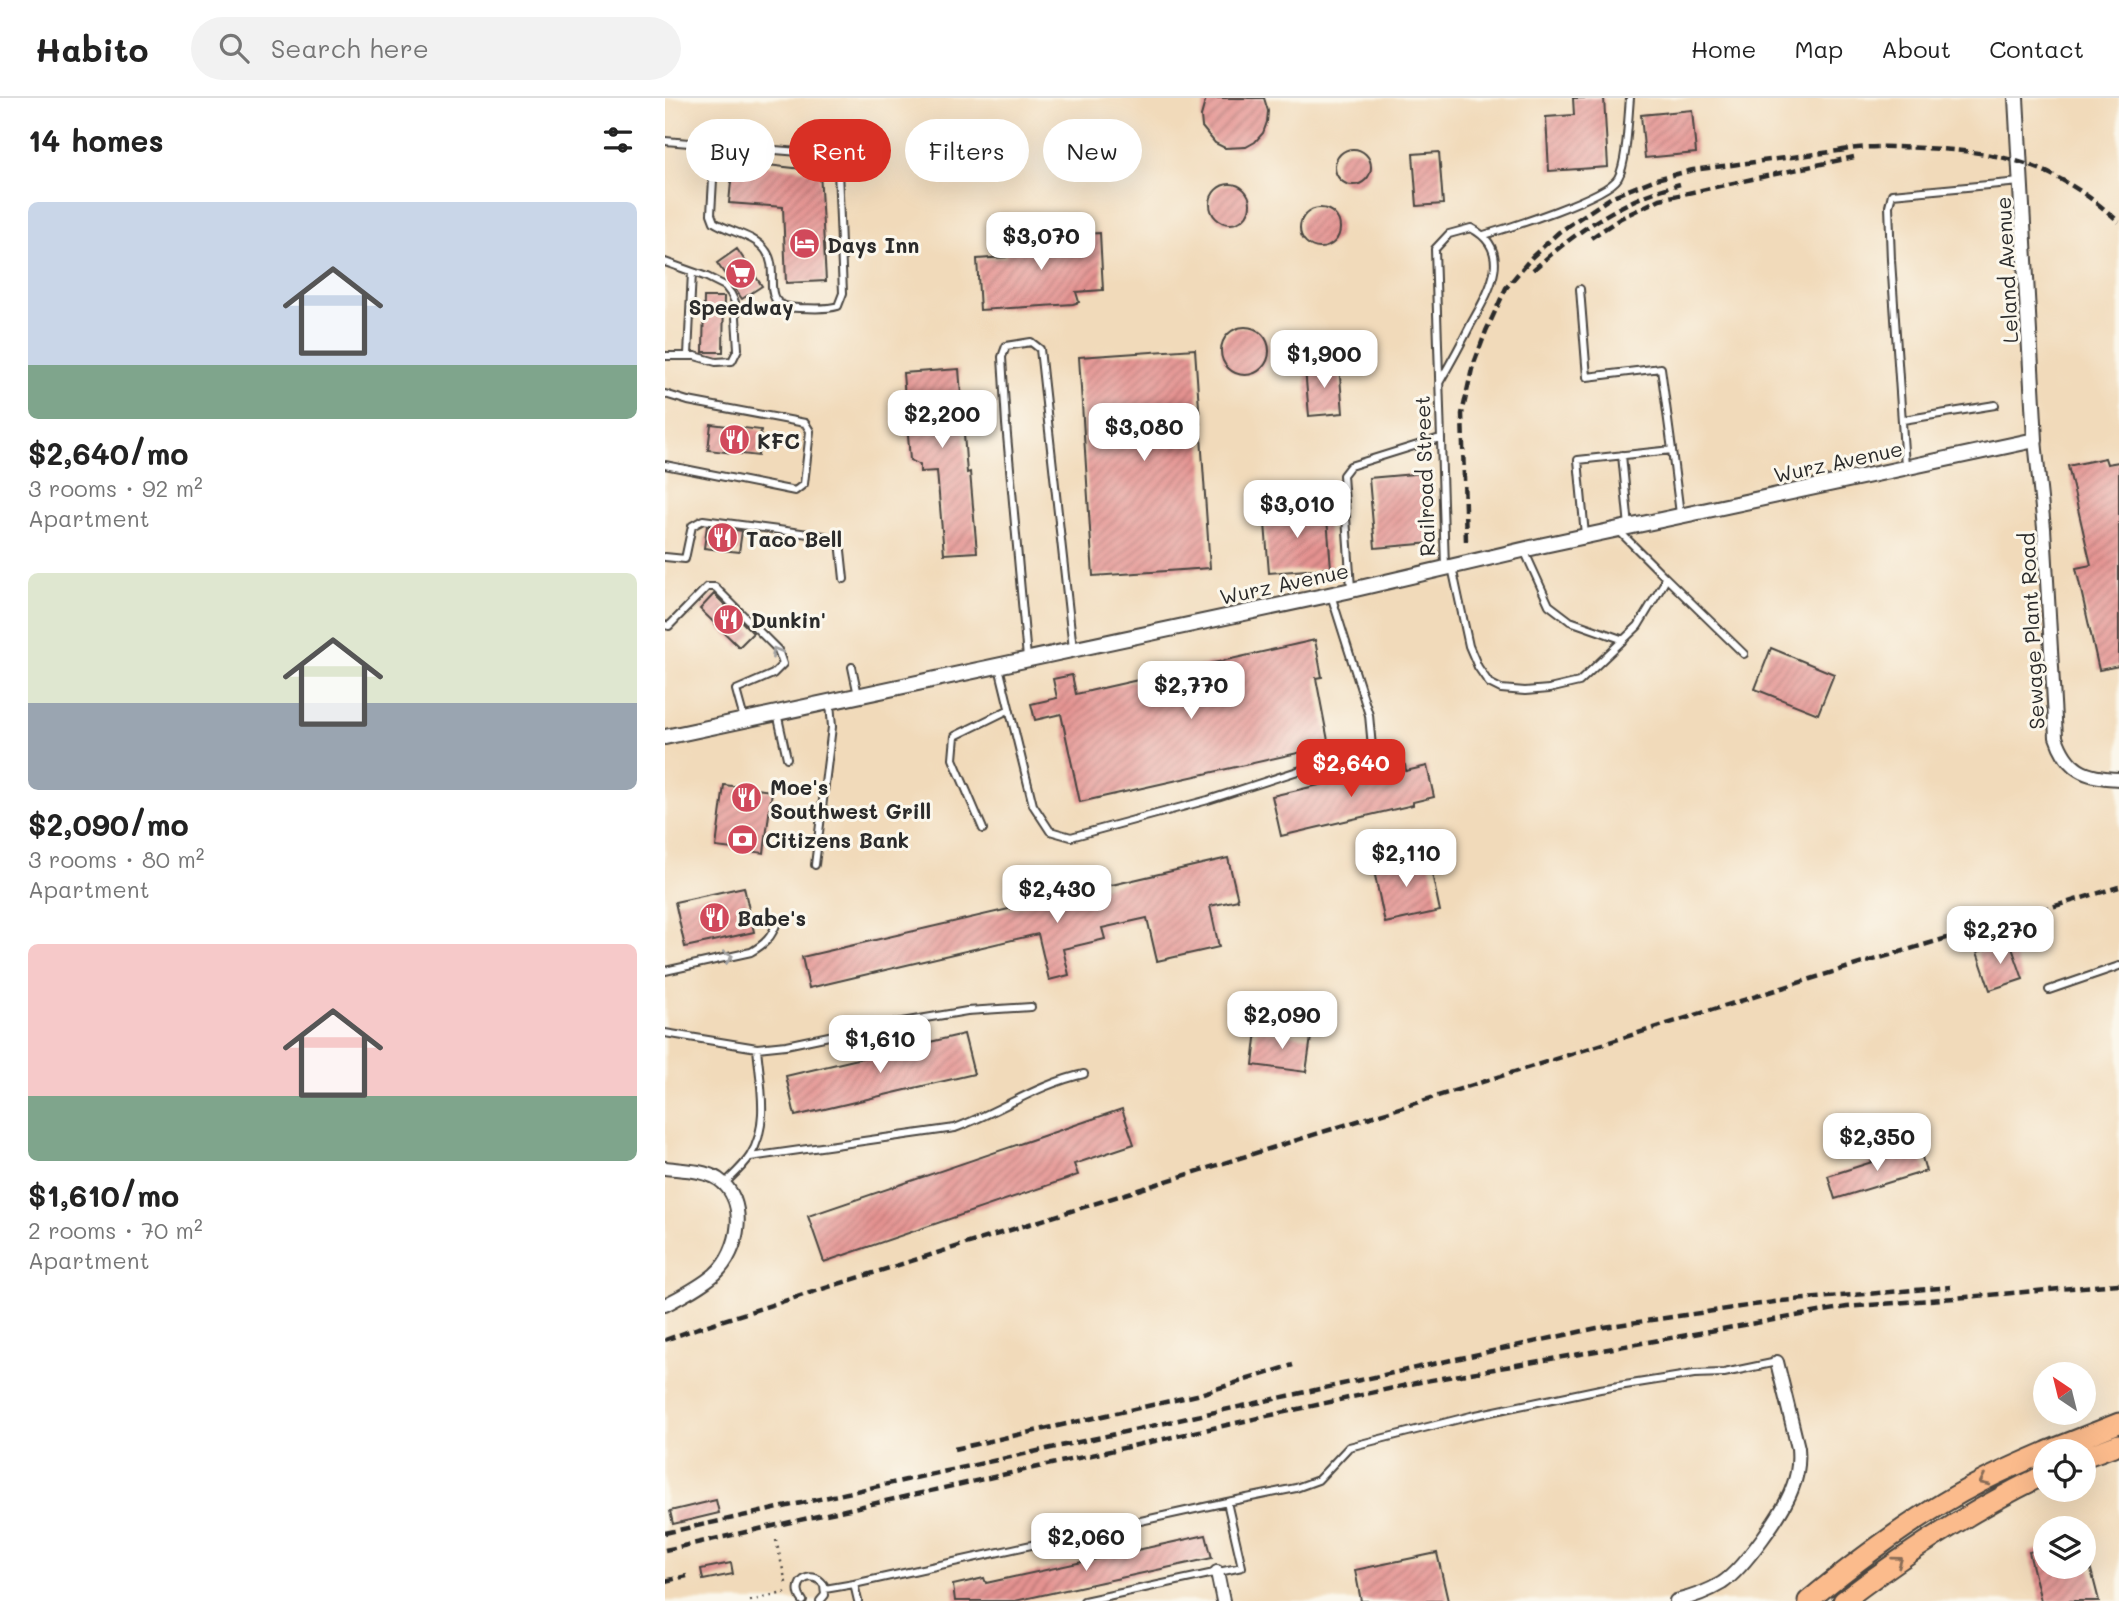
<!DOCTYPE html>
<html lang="en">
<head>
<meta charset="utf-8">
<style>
	:root { --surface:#fff; --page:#f2f2f2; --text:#222; --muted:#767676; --line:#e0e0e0; --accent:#d93025 }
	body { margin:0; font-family:Mali,sans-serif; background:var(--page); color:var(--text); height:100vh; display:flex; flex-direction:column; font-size:26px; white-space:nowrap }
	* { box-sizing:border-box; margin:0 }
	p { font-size:23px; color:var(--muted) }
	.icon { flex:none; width:38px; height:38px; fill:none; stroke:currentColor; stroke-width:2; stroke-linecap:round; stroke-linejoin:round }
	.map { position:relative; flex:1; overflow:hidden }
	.panel { display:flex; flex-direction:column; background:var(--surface); width:665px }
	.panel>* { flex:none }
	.top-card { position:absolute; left:21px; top:21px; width:665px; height:63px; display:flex; gap:14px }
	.needle { width:46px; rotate:325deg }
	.buttons { position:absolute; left:1368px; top:1264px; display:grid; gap:14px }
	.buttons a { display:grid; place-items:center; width:63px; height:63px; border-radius:50%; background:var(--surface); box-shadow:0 7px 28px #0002; font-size:35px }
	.price { position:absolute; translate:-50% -60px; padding:0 16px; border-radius:14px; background:#fff; color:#222; font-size:23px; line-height:46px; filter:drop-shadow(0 2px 4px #0008) }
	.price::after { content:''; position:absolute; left:50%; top:42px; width:21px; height:16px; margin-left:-10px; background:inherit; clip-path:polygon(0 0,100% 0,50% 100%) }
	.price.active { background:var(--accent); color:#fff }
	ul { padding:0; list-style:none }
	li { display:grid; align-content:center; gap:14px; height:371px; padding:0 28px }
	li span { display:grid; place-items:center; height:217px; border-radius:10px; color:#555 }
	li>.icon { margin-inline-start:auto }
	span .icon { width:126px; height:126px; fill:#fffc; stroke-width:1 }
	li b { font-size:30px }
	h2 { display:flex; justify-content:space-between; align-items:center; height:84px; padding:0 28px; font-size:30px }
	.chip { padding:0 24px; border-radius:32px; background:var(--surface); box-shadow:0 7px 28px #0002; font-size:24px; line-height:63px }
	.chip.active { background:var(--accent); color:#fff }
	header { display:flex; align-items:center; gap:42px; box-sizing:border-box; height:98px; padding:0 35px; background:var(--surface); border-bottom:2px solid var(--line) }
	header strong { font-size:33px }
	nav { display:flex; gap:38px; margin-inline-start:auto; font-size:24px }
	.search { width:490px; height:63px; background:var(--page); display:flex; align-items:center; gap:18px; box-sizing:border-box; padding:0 24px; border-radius:38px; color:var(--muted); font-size:26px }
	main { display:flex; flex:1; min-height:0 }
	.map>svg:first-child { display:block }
</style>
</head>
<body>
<header>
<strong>Habito</strong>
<div class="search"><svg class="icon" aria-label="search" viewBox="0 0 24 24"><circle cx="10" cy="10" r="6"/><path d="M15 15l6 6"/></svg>Search here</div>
<nav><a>Home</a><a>Map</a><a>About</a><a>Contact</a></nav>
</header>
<main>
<section class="panel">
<h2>14 homes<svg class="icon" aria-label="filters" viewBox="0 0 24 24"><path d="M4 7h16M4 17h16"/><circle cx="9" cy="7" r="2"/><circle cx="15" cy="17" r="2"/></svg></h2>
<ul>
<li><span style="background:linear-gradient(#c9d6e8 75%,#7fa58c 0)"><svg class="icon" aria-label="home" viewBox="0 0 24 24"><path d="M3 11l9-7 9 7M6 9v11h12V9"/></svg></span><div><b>$2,640/mo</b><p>3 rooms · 92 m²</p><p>Apartment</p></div></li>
<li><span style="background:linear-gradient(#dfe7d0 60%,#9aa5b1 0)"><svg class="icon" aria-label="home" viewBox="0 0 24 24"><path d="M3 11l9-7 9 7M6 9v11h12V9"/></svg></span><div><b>$2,090/mo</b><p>3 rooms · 80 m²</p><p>Apartment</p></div></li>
<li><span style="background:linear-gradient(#f6c9c9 70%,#7fa58c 0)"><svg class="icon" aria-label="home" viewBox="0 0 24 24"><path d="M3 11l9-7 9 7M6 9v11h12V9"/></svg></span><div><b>$1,610/mo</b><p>2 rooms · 70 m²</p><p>Apartment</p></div></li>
</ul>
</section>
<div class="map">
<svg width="1454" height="1503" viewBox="0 0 1454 1503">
	<defs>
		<pattern id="building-hatch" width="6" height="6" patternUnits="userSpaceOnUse" patternTransform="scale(1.75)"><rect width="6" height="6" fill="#e49290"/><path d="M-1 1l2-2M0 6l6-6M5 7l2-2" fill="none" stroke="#b97776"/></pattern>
	</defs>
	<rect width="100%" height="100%" fill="#fbf7ec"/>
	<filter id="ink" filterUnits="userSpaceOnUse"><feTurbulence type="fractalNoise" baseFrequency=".0143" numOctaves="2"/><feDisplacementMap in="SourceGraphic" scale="14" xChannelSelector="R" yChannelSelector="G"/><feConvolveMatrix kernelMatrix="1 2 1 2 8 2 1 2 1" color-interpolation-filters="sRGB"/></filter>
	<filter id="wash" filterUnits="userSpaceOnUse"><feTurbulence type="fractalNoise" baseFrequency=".00686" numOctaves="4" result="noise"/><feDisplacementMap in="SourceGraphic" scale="28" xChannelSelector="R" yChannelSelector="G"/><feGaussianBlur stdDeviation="1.57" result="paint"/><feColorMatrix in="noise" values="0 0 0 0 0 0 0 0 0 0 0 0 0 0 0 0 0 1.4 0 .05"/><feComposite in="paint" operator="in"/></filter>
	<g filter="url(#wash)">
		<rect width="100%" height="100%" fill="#f1daba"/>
		<g id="blocks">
			<!-- building -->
			<path fill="url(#building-hatch)" d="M541,0H599L603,13L602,24L598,35L590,44L581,49L560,50L550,45L537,29L536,18Z
				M908,0H939L943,69L884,73L881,19L909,17Z
				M1027,12L1031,55L980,60L976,17Z
				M670 69a18 18 0 1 1 36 0a18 18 0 1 1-36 0Z
				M774,54L778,106L752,108L748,56Z
				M68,63L155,73L161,183L121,185L118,109L64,105Z
				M545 106a20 20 0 1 1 40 0a20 20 0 1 1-40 0Z
				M635 130a20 20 0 1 1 40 0a20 20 0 1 1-40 0Z
				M435,135L438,192L411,194L414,204L408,206L315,212L312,161L341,159L340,140Z
				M72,151L97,188L77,201L52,165Z
				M39,199H59L58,254H38Z
				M556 253a24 24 0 1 1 48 0a24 24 0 1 1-48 0Z
				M530,251L545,470L428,478L414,259Z
				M674,267L678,315L644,318L640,270Z
				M294,271L302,375L305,374L312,454L279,456L272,373L255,374V367L245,362L238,275Z
				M46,326L96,332L93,358L43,352Z
				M1440,360L1442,366L1454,364V568L1434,572L1411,470L1426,467L1403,368Z
				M760,375L766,445L710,450L704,380Z
				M661,408L666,470L604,475L599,413Z
				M42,428L77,433L74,454L39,450Z
				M49,496L88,535L74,549L35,511Z
				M650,542L657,579L651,580L664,648L415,704L396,616L370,622L366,606L392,600L388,581L407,577L411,596Z
				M1106,550L1169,576L1153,616L1090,591Z
				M740,667L741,673L762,668L769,699L748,704V707L616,738L607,698Z
				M59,687L107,693L99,755L51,749Z
				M763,757L775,813L720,825L708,768Z
				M563,760L573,802L545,808L554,849L492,863L482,820L437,830L440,841L398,851L404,877L384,882L373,836L144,890L137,859Z
				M79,789L89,834L20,849L10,804Z
				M1345,844L1358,881L1325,892L1312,854Z
				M592,932L646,939L641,974L588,967Z
				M299,936L309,976L130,1018L121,978Z
				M457,1011L469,1046L409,1066L413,1077L159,1164L143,1118Z
				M1254,1049L1261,1073L1170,1101L1163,1078Z
				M51,1402L54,1415L8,1426L5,1413Z
				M541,1437L547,1460L350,1503H290L288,1487L319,1480L321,1485Z
				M1381,1450V1468H1425L1434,1503H1376L1364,1454Z
				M772,1455L783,1503H696L690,1472Z
				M66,1465L68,1476L38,1482L36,1471Z"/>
		</g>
	</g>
	<g filter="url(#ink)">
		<use href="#blocks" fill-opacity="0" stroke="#494540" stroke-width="2"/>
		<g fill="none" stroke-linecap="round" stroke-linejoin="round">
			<defs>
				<path id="service" d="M0,43L158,56L168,61L173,72L178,195L173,208C160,212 147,210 134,210C90,209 117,175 101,153C90,137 64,134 49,124L46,116L50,47
					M819,137C843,130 942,99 953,80C962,65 963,20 965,0
					M0,164L42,179L60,188L66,196L70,204L73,251L67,263L51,264L30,258H0
					M915,191L922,279L996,270L1007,352
					M23,257L27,174
					M774,285C785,266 796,246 806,226C823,195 850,153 806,130L784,136L770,151C773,257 776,363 780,469
					M0,296L23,303L140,325L145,333L139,386L130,393L0,367
					M1238,322L1330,307
					M957,357L964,429
					M1240,368L1226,162L1224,108L1227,96L1355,84
					M920,437L913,362L1007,352L1015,416
					M859,452L884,507L905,523L959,542
					M0,459L20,461L27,428L38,422L159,438L175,443L179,481
					M787,469L804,548L813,569L824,585L836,591L860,593L884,591L914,584L973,528L999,485V478L954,433
					M999,478L1079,556
					M686,490L678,377L685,368L775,340
					M0,527L4,528L42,489H50L113,552L118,566L108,576L71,592L79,621
					M362,560L341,326L337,259L341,248L366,244L375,251L408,551
					M187,569L193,597
					M334,569L368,707L385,733L406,739L543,702L707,649L704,617L666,497
					M112,615L122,660
					M318,731L288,661L290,638L343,612
					M150,767L167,629L165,605
					M0,873L86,854C100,846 107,839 112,824
					M1384,892L1454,868
					M0,935L92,950L121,947L207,929L302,913L366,909
					M85,1059L290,1030C334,1014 373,986 419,976
					M58,1087C67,1078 78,1069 85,1058C105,1027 95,985 92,950
					M562,1404L631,1390L653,1382L684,1349L806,1318L935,1291L1029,1276L1059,1275L1112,1264
					M189,1486L562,1404L577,1469L419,1503
					M160,1491L189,1486L193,1503
					M138,1503C124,1486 146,1469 159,1487L160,1497L155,1503"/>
				<path id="minor" d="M1370,342L1379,430L1391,639C1402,672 1420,680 1454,681
					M0,1070C16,1072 39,1072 53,1081C84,1102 75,1153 50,1176C35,1189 17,1198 0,1207
					M552,1474L558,1503
					M1011,1503C1028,1499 1042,1494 1057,1485C1078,1471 1120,1413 1128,1388C1133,1376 1134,1362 1133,1350L1112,1264"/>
				<path id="tertiary" d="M0,639L682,493L879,447L1370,342L1351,0"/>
				<path id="primary" d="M1383,1353L1454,1325
					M1419,1359L1454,1346
					M1143,1503C1195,1460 1252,1417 1312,1386C1334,1374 1358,1364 1381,1354
					M1178,1503C1242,1454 1308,1411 1381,1376"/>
			</defs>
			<!-- service casing -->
			<use href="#service" stroke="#494540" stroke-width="10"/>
			<!-- minor casing -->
			<use href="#minor" stroke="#494540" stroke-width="16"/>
			<!-- tertiary casing -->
			<use href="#tertiary" stroke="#494540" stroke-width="18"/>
			<!-- primary casing -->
			<use href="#primary" stroke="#494540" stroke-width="23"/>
			<!-- path -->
			<path stroke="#494540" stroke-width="2.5" stroke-dasharray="2 5" stroke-linecap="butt" d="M111,1442L122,1489
				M85,1503L123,1494"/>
			<!-- service -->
			<use href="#service" stroke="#fff" stroke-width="6"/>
			<!-- minor -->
			<use href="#minor" stroke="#fff" stroke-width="12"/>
			<!-- tertiary -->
			<use href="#tertiary" stroke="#fff" stroke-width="14"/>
			<!-- primary -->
			<use href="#primary" stroke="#fbbb8c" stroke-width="19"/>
			<!-- rail -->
			<path stroke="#2b2b2b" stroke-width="4.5" stroke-dasharray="10 5" stroke-linecap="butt" d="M1173,53C1202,47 1229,49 1259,50C1341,54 1392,67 1454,124
				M926,140L956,120L995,101L1189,59
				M868,172C912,133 957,101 1015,86
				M801,443L797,316L807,271L821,233L841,190L867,159L894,134L948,98L991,81L1028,72L1181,52
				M0,1242L33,1230L1171,873L1454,789
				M289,1351L532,1297L628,1267
				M0,1435L932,1230L1116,1203L1286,1189
				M0,1452L755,1284L1182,1209L1454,1186
				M0,1483L22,1478"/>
		</g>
		<!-- one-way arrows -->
		<defs><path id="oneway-chevron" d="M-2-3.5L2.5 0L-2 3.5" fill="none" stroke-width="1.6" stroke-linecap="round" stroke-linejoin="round" transform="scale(1.75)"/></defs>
		<g stroke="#a0a0a0">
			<use href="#oneway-chevron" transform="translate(111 554) rotate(-120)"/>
			<use href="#oneway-chevron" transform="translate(63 859) rotate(-13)"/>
		</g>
		<g stroke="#896c57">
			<use href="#oneway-chevron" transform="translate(1319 1383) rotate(154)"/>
			<use href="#oneway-chevron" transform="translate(1233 1463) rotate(-36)"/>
		</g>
	</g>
	<!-- icons -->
	<defs>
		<symbol id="hotel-disc" viewBox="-11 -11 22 22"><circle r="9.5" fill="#d1495b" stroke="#fbf7ec"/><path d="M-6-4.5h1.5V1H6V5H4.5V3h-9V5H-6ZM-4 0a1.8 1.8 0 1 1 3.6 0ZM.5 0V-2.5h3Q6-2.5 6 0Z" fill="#fff"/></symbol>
		<symbol id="supermarket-disc" viewBox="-11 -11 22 22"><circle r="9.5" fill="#d1495b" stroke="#fbf7ec"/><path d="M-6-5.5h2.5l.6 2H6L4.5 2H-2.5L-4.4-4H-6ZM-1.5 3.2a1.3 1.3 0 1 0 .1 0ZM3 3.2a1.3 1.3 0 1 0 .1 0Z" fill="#fff"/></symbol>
		<symbol id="restaurant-disc" viewBox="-11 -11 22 22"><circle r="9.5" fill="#d1495b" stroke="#fbf7ec"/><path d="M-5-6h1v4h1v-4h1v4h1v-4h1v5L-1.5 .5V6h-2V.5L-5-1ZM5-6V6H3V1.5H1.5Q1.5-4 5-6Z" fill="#fff"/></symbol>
		<symbol id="bank-disc" viewBox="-11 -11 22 22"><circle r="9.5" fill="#d1495b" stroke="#fbf7ec"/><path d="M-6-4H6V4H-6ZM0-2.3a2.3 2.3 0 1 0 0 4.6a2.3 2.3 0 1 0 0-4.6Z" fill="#fff"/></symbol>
	</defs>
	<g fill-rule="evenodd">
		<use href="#hotel-disc" x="122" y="128" width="35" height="35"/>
		<use href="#supermarket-disc" x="58" y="158" width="35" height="35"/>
		<use href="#restaurant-disc" x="52" y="324" width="35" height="35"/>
		<use href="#restaurant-disc" x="40" y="422" width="35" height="35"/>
		<use href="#restaurant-disc" x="46" y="504" width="35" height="35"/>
		<use href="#restaurant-disc" x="64" y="682" width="35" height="35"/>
		<use href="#bank-disc" x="60" y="724" width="35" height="35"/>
		<use href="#restaurant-disc" x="32" y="802" width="35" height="35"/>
	</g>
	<g text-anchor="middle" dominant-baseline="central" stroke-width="6" stroke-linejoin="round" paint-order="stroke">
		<!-- poi labels -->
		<g font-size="21" font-weight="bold" fill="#2b2b2b" stroke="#fbf7ec" text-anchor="start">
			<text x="162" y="146">Days Inn</text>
			<text x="76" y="208" text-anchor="middle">Speedway</text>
			<text x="92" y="342">KFC</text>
			<text x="81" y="440">Taco Bell</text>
			<text x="86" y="521">Dunkin'</text>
			<text x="105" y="688">Moe's<tspan x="105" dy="24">Southwest Grill</tspan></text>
			<text x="100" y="741">Citizens Bank</text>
			<text x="72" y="819">Babe's</text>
		</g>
		<!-- street labels -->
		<g font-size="21" fill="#2b2b2b" stroke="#fbf7ec">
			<text transform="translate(1341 172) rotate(-93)">Leland Avenue</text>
			<text transform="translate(1173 363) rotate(-12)">Wurz Avenue</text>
			<text transform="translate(759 378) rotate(-92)">Railroad Street</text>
			<text transform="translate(619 485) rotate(-12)">Wurz Avenue</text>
			<text transform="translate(1366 533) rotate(-93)">Sewage Plant Road</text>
		</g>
	</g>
</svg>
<div class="buttons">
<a><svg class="needle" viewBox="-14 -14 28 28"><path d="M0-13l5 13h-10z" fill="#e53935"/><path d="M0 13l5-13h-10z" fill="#767676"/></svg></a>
<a><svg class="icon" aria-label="locate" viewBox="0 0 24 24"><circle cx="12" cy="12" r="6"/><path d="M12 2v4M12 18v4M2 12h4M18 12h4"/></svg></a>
<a><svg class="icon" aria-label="layers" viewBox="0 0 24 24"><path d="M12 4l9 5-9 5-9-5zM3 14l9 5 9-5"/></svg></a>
</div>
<b class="price" style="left:376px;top:174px">$3,070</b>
<b class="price" style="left:659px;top:292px">$1,900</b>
<b class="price" style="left:277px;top:352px">$2,200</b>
<b class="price" style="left:479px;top:365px">$3,080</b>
<b class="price" style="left:632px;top:442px">$3,010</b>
<b class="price" style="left:526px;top:623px">$2,770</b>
<b class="price active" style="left:686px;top:701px">$2,640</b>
<b class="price" style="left:741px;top:791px">$2,110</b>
<b class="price" style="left:392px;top:827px">$2,430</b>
<b class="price" style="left:1335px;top:868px">$2,270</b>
<b class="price" style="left:617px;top:953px">$2,090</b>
<b class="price" style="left:215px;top:977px">$1,610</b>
<b class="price" style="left:1212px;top:1075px">$2,350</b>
<b class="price" style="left:421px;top:1475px">$2,060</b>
<div class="top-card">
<a class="chip">Buy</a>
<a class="chip active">Rent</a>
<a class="chip">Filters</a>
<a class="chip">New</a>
</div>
</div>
</main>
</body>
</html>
